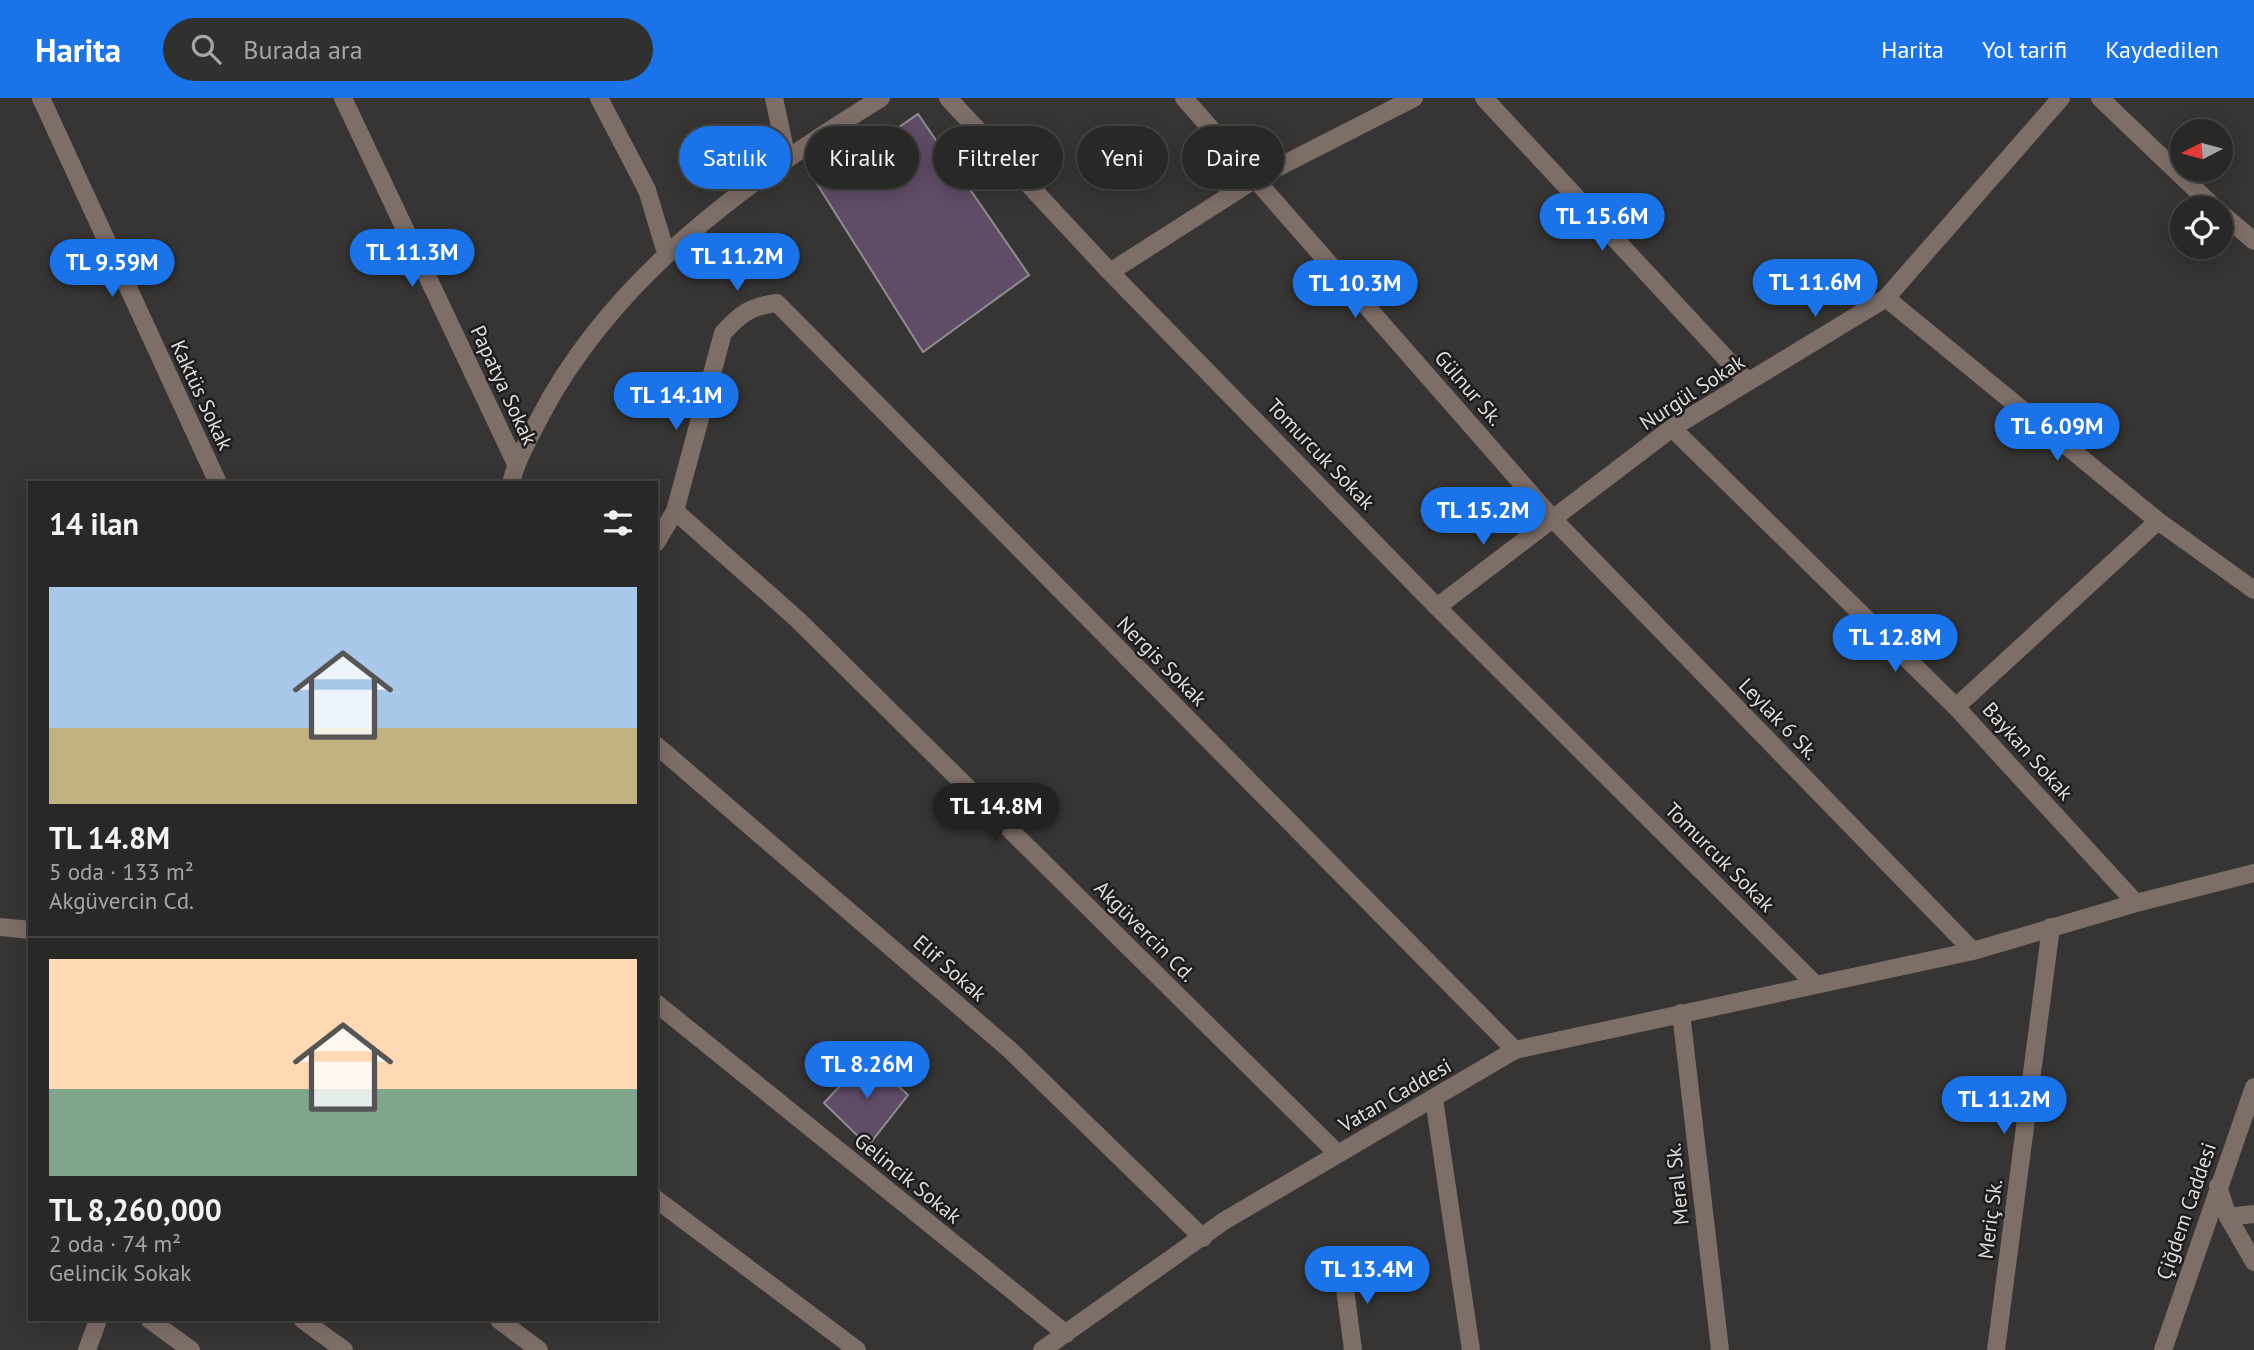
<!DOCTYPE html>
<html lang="tr">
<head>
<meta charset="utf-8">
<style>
	:root { --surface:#282826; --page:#30302e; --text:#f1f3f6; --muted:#a5a6a7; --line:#444443; --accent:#1a73e8 }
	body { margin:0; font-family:"PT Sans",sans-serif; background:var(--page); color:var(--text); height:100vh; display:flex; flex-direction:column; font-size:26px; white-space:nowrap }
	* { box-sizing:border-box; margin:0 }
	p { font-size:23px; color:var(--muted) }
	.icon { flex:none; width:38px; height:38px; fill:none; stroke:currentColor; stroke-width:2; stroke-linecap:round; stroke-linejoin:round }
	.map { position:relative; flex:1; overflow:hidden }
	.sheet { position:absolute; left:28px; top:383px; width:630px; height:840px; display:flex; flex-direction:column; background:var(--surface); border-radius:0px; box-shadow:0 4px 18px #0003,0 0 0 2px var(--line) }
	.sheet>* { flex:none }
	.top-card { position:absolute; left:679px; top:28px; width:665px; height:63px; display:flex; gap:14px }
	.needle { width:46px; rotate:264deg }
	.buttons { position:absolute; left:2170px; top:21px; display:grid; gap:14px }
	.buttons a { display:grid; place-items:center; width:63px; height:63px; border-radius:50%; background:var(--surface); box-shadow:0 4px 18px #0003,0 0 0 2px var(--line); font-size:35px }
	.price { position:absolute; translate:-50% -60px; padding:0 16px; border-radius:24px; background:var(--accent); color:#fff; font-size:23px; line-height:46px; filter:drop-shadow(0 2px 4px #0008) }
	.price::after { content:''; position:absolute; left:50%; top:42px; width:21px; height:16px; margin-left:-10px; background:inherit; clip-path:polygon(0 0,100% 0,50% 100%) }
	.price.current { background:#222; color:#fff }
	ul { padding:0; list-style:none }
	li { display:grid; align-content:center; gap:14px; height:371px; padding:0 21px }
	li+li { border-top:2px solid var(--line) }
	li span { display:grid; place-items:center; height:217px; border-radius:0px; color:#555 }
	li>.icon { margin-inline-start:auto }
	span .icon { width:126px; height:126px; fill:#fffc; stroke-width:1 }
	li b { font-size:30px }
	h2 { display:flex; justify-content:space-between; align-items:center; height:84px; padding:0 21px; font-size:30px }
	.pill { padding:0 24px; border-radius:32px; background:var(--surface); box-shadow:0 4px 18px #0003,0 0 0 2px var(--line); font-size:24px; line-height:63px }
	.pill.current { background:var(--accent); color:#fff }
	header { display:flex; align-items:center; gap:42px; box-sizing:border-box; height:98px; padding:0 35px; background:var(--accent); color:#fff }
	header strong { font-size:33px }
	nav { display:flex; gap:38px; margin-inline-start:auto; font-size:24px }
	.search { width:490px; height:63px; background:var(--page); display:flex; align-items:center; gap:18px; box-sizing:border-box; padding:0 24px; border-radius:38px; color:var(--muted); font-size:26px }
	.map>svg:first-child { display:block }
</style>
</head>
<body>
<header>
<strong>Harita</strong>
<div class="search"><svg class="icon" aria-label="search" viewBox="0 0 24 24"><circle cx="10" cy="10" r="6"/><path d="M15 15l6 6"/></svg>Burada ara</div>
<nav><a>Harita</a><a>Yol tarifi</a><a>Kaydedilen</a></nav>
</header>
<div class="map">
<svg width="2254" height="1252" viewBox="0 0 2254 1252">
	<rect width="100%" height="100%" fill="#363533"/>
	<!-- building -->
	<path fill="#5f4c66" stroke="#8f8d8f" stroke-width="2" d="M918,16L1029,177L923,254L817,86Z
		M867,959L908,997L868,1048L824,1005Z"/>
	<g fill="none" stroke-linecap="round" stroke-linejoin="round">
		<!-- minor -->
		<path stroke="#7e6e68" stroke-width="18" d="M41,0L218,385
			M343,0L516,366
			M599,0L647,92L666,155
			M774,0L787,61
			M948,0L1110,174L1437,509L1816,887
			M1184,0L1553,421L1973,853
			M1484,0L1748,284
			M2100,0L2215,110
			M2221,115L2254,143
			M1110,174L1257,80L1414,0
			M1886,200L2158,423L2254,492
			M1672,330L1956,609L2136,805
			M511,385C517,360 530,339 541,317C614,178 750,80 881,0
			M675,413L797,521L1338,1056
			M656,445L675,413L723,235C740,216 751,208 777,205L1515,952
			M1437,509L1672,330L1886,200L2061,0
			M1956,609L2158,423
			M656,647L1010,952L1203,1140
			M0,829L30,832
			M656,905L1066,1236
			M1681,915L1720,1252
			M1434,1001L1471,1252
			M2218,1088L2228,1119L2254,1164
			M656,1101L857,1252
			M2228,1119L2254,1116
			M1342,1168L1353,1252
			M150,1222L191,1252
			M303,1222L344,1252
			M499,1222L539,1252
			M87,1252L98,1222
			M1042,1252L1224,1123L1515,952L1973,853L2136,805L2254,775
			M1996,1252L2051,829
			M2163,1252L2254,989"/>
	</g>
	<g text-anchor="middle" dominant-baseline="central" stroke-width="5" stroke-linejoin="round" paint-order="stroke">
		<!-- street labels -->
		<g font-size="21" fill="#dfdedc" stroke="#1d1c1b">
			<text transform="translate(504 287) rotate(65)">Papatya Sokak</text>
			<text transform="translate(1469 290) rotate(49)">Gülnur Sk.</text>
			<text transform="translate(1692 294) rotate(-33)">Nurgül Sokak</text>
			<text transform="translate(202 297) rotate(65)">Kaktüs Sokak</text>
			<text transform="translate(1321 356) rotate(46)">Tomurcuk Sokak</text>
			<text transform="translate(1162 563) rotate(45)">Nergis Sokak</text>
			<text transform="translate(1779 621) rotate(46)">Leylak 6 Sk.</text>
			<text transform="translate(2028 653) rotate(48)">Baykan Sokak</text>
			<text transform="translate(1720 759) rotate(45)">Tomurcuk Sokak</text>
			<text transform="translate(1145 833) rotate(45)">Akgüvercin Cd.</text>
			<text transform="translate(950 870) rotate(41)">Elif Sokak</text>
			<text transform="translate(1395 997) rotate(-30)">Vatan Caddesi</text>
			<text transform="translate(908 1080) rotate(39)">Gelincik Sokak</text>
			<text transform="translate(1677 1086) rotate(-96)">Meral Sk.</text>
			<text transform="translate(2186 1113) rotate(-71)">Çiğdem Caddesi</text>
			<text transform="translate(1990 1121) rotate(-83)">Meriç Sk.</text>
		</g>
	</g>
</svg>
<div class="buttons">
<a><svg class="needle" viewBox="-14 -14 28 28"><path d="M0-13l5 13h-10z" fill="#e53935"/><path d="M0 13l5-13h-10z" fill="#a5a6a7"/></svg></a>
<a><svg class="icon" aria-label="locate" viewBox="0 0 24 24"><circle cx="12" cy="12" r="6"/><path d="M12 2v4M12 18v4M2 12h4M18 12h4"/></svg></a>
</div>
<b class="price" style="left:1602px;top:155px">TL 15.6M</b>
<b class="price" style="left:412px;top:191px">TL 11.3M</b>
<b class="price" style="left:737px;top:195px">TL 11.2M</b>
<b class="price" style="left:112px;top:201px">TL 9.59M</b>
<b class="price" style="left:1815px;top:221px">TL 11.6M</b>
<b class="price" style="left:1355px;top:222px">TL 10.3M</b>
<b class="price" style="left:676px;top:334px">TL 14.1M</b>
<b class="price" style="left:2057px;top:365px">TL 6.09M</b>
<b class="price" style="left:1483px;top:449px">TL 15.2M</b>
<b class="price" style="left:1895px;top:576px">TL 12.8M</b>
<b class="price current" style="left:996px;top:745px">TL 14.8M</b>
<b class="price" style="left:867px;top:1003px">TL 8.26M</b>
<b class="price" style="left:2004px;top:1038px">TL 11.2M</b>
<b class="price" style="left:1367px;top:1208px">TL 13.4M</b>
<div class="top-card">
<a class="pill current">Satılık</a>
<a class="pill">Kiralık</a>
<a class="pill">Filtreler</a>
<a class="pill">Yeni</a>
<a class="pill">Daire</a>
</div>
<section class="sheet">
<h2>14 ilan<svg class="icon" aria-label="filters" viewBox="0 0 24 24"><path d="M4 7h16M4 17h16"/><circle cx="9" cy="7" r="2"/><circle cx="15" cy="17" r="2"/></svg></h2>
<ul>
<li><span style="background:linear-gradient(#a9c7e8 65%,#c2b280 0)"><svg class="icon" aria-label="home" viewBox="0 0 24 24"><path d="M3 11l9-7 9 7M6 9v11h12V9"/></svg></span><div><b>TL 14.8M</b><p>5 oda · 133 m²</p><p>Akgüvercin Cd.</p></div></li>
<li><span style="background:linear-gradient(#ffd9b3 60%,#7fa58c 0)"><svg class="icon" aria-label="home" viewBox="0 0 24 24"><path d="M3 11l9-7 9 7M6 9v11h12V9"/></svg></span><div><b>TL 8,260,000</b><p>2 oda · 74 m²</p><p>Gelincik Sokak</p></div></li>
</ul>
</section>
</div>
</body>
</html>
